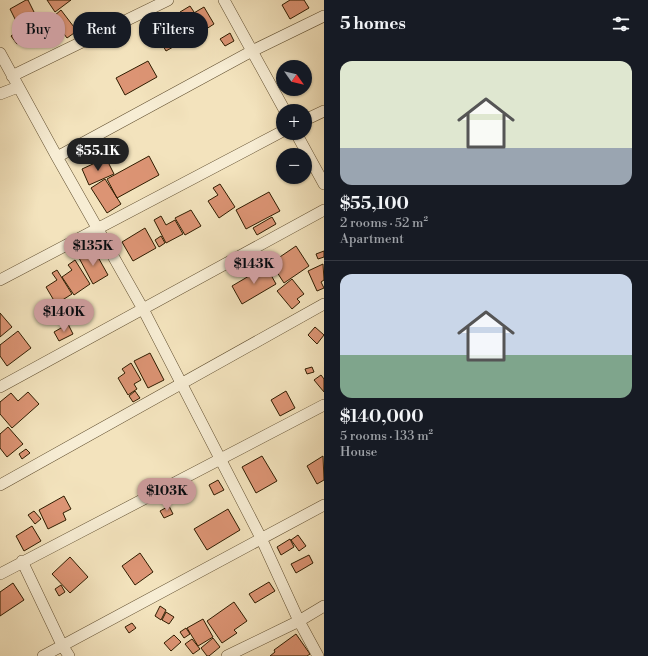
<!DOCTYPE html>
<html lang="en">
<head>
<meta charset="utf-8">
<style>
	:root { --surface:#171b24; --page:#20242c; --text:#f1f3f6; --muted:#9ea1a6; --line:#363941; --accent:#c59692 }
	body { margin:0; font-family:"Libre Bodoni",serif; background:var(--page); color:var(--text); height:100vh; display:flex; flex-direction:column; font-size:15px; white-space:nowrap }
	* { box-sizing:border-box; margin:0 }
	p { font-size:13px; color:var(--muted) }
	.icon { flex:none; width:22px; height:22px; fill:none; stroke:currentColor; stroke-width:2; stroke-linecap:round; stroke-linejoin:round }
	.map { position:relative; flex:1; overflow:hidden }
	.panel { display:flex; flex-direction:column; background:var(--surface); width:324px }
	.panel>* { flex:none }
	.hud { position:absolute; left:12px; top:12px; width:252px; height:36px; display:flex; gap:8px }
	.needle { width:26px; rotate:124deg }
	.buttons { position:absolute; left:276px; top:60px; display:grid; gap:8px }
	.buttons a { display:grid; place-items:center; width:36px; height:36px; border-radius:50%; background:var(--surface); box-shadow:0 1px 3px #0004; font-size:20px }
	.price { position:absolute; translate:-50% -34px; padding:0 9px; border-radius:14px; background:var(--accent); color:#111; font-size:13px; line-height:26px; filter:drop-shadow(0 1px 2px #0008) }
	.price::after { content:''; position:absolute; left:50%; top:24px; width:12px; height:9px; margin-left:-6px; background:inherit; clip-path:polygon(0 0,100% 0,50% 100%) }
	.price.current { background:#222; color:#fff }
	ul { padding:0; list-style:none }
	li { display:grid; align-content:center; gap:8px; height:212px; padding:0 16px }
	li+li { border-top:1px solid var(--line) }
	li span { display:grid; place-items:center; height:124px; border-radius:12px; color:#555 }
	li>.icon { margin-inline-start:auto }
	span .icon { width:72px; height:72px; fill:#fffc; stroke-width:1 }
	li b { font-size:17px }
	h2 { display:flex; justify-content:space-between; align-items:center; height:48px; padding:0 16px; font-size:17px }
	.pill { padding:0 14px; border-radius:16px; background:var(--surface); box-shadow:0 1px 3px #0004; font-size:14px; line-height:36px }
	.pill.current { background:var(--accent); color:#111 }
	main { display:flex; flex:1; min-height:0 }
	.map>svg:first-child { display:block }
</style>
</head>
<body>
<main>
<div class="map">
<svg width="324" height="656" viewBox="0 0 324 656">
	<rect width="100%" height="100%" fill="#f3e3bd"/>
	<filter id="stains"><feTurbulence type="fractalNoise" baseFrequency=".005" numOctaves="4"/><feColorMatrix values="0 0 0 0 .2 0 0 0 0 .09 0 0 0 0 .02 0 0 0 .5 -.17"/></filter>
	<radialGradient id="worn" r=".72"><stop offset=".6" stop-color="#630" stop-opacity="0"/><stop offset="1" stop-color="#630" stop-opacity=".3"/></radialGradient>
	<!-- building -->
	<path fill="#dc9474" stroke="#2f1c00" d="M26,0H28L37,18L19,27L10,9Z
		M47,0H71L55,12Z
		M290,0H304L309,8L290,19L282,5Z
		M190,6L194,12L184,18L180,12Z
		M204,7L214,24L192,38L182,20Z
		M61,10L77,31L67,38L61,30L56,34L47,22Z
		M176,14L189,38L166,51L155,32L170,24L167,19Z
		M27,24L33,32L17,44L11,36Z
		M230,33L234,41L225,46L220,39Z
		M148,61L157,77L125,95L116,78Z
		M149,156L159,175L117,198L107,179Z
		M106,158L114,174L89,185L82,169Z
		M105,179L121,204L107,213L91,188Z
		M220,184L235,207L219,218L208,201L218,195L213,188Z
		M269,192L280,211L246,229L236,210Z
		M191,210L201,226L185,235L175,218Z
		M161,216L166,225L175,220L183,234L166,243L154,220Z
		M272,217L276,224L257,235L253,228Z
		M145,228L156,248L133,261L122,242Z
		M161,236L165,243L159,247L155,240Z
		M296,246L309,266L284,283L271,263Z
		M94,250L108,275L93,284L79,258Z
		M324,251V257L318,259L316,254Z
		M75,260L90,284L74,295L62,277L72,270L68,265Z
		M257,263L261,267L256,272L252,268Z
		M323,264L324,280L321,282L324,288L317,291L308,271Z
		M266,266L276,284L242,304L232,286Z
		M57,270L72,294L56,304L46,287L57,280L52,273Z
		M292,279L304,294L297,299L300,302L292,309L277,291Z
		M0,313L12,327L0,337Z
		M68,324L73,334L59,341L54,332Z
		M315,327L324,335L317,344L308,335Z
		M18,331L31,348L7,366L0,356V345Z
		M150,353L164,380L148,388L134,361Z
		M131,363L141,380L134,384L137,389L128,395L118,378L125,373L122,369Z
		M312,367L314,372L307,374L305,369Z
		M321,375L324,379V392L314,380Z
		M135,391L140,398L133,402L129,396Z
		M286,391L295,408L280,416L271,400Z
		M28,392L39,404L12,428L0,414V402L11,393L18,401Z
		M8,427L23,444L7,457L0,448V434Z
		M26,449L30,453L22,459L19,454Z
		M262,456L277,481L256,493L242,467Z
		M323,456L324,480L317,484L307,466Z
		M218,480L224,490L214,495L209,485Z
		M64,496L71,509L63,513L66,520L48,529L39,510Z
		M169,506L173,514L164,518L160,511Z
		M228,509L240,530L207,550L194,529Z
		M34,511L41,519L35,524L28,515Z
		M32,526L41,541L24,551L16,536Z
		M298,535L306,546L299,551L291,540Z
		M290,539L294,547L281,555L277,547Z
		M140,553L153,572L135,585L122,566Z
		M309,555L313,563L296,573L291,564Z
		M70,557L88,577L70,593L52,574Z
		M269,582L275,591L255,603L249,594Z
		M13,583L24,600L0,616V592Z
		M61,585L65,592L59,596L55,589Z
		M234,602L247,621L234,630L237,633L222,643L207,621Z
		M160,606L166,610L161,620L155,616Z
		M166,612L174,617L169,624L162,620Z
		M203,619L213,637L198,646L187,628Z
		M132,623L136,628L129,633L125,627Z
		M186,628L190,634L184,638L180,632Z
		M296,634L310,654L307,656H270L275,652L274,650Z
		M174,635L181,642L171,651L164,643Z
		M213,638L220,647L209,656H207L201,648Z
		M192,639L200,649L193,654L185,644Z"/>
	<g fill="none" stroke-linecap="round" stroke-linejoin="round">
		<defs>
			<path id="minor" d="M224,0L285,111
				M0,53L57,157L143,309L261,538L299,621L318,656
				M12,76L168,0
				M0,94L18,87
				M305,120L324,111
				M296,133L324,184
				M57,157L252,51L324,16
				M0,280L283,131
				M0,387L324,210
				M0,485L324,304
				M22,561L62,645L69,656
				M0,574L324,405
				M43,656L324,505
				M227,656L299,621L324,606"/>
		</defs>
		<!-- minor casing -->
		<use href="#minor" stroke="#604e2f" stroke-width="12"/>
		<!-- minor -->
		<use href="#minor" stroke="#f7edd4" stroke-width="11"/>
	</g>
	<rect width="100%" height="100%" filter="url(#stains)"/>
	<rect width="100%" height="100%" fill="url(#worn)"/>
</svg>
<div class="buttons">
<a><svg class="needle" viewBox="-14 -14 28 28"><path d="M0-13l5 13h-10z" fill="#e53935"/><path d="M0 13l5-13h-10z" fill="#9ea1a6"/></svg></a>
<a>+</a>
<a>−</a>
</div>
<b class="price current" style="left:98px;top:172px">$55.1K</b>
<b class="price" style="left:93px;top:267px">$135K</b>
<b class="price" style="left:254px;top:285px">$143K</b>
<b class="price" style="left:64px;top:333px">$140K</b>
<b class="price" style="left:167px;top:512px">$103K</b>
<div class="hud">
<a class="pill current">Buy</a>
<a class="pill">Rent</a>
<a class="pill">Filters</a>
</div>
</div>
<section class="panel">
<h2>5 homes<svg class="icon" aria-label="filters" viewBox="0 0 24 24"><path d="M4 7h16M4 17h16"/><circle cx="9" cy="7" r="2"/><circle cx="15" cy="17" r="2"/></svg></h2>
<ul>
<li><span style="background:linear-gradient(#dfe7d0 70%,#9aa5b1 0)"><svg class="icon" aria-label="home" viewBox="0 0 24 24"><path d="M3 11l9-7 9 7M6 9v11h12V9"/></svg></span><div><b>$55,100</b><p>2 rooms · 52 m²</p><p>Apartment</p></div></li>
<li><span style="background:linear-gradient(#c9d6e8 65%,#7fa58c 0)"><svg class="icon" aria-label="home" viewBox="0 0 24 24"><path d="M3 11l9-7 9 7M6 9v11h12V9"/></svg></span><div><b>$140,000</b><p>5 rooms · 133 m²</p><p>House</p></div></li>
</ul>
</section>
</main>
</body>
</html>
